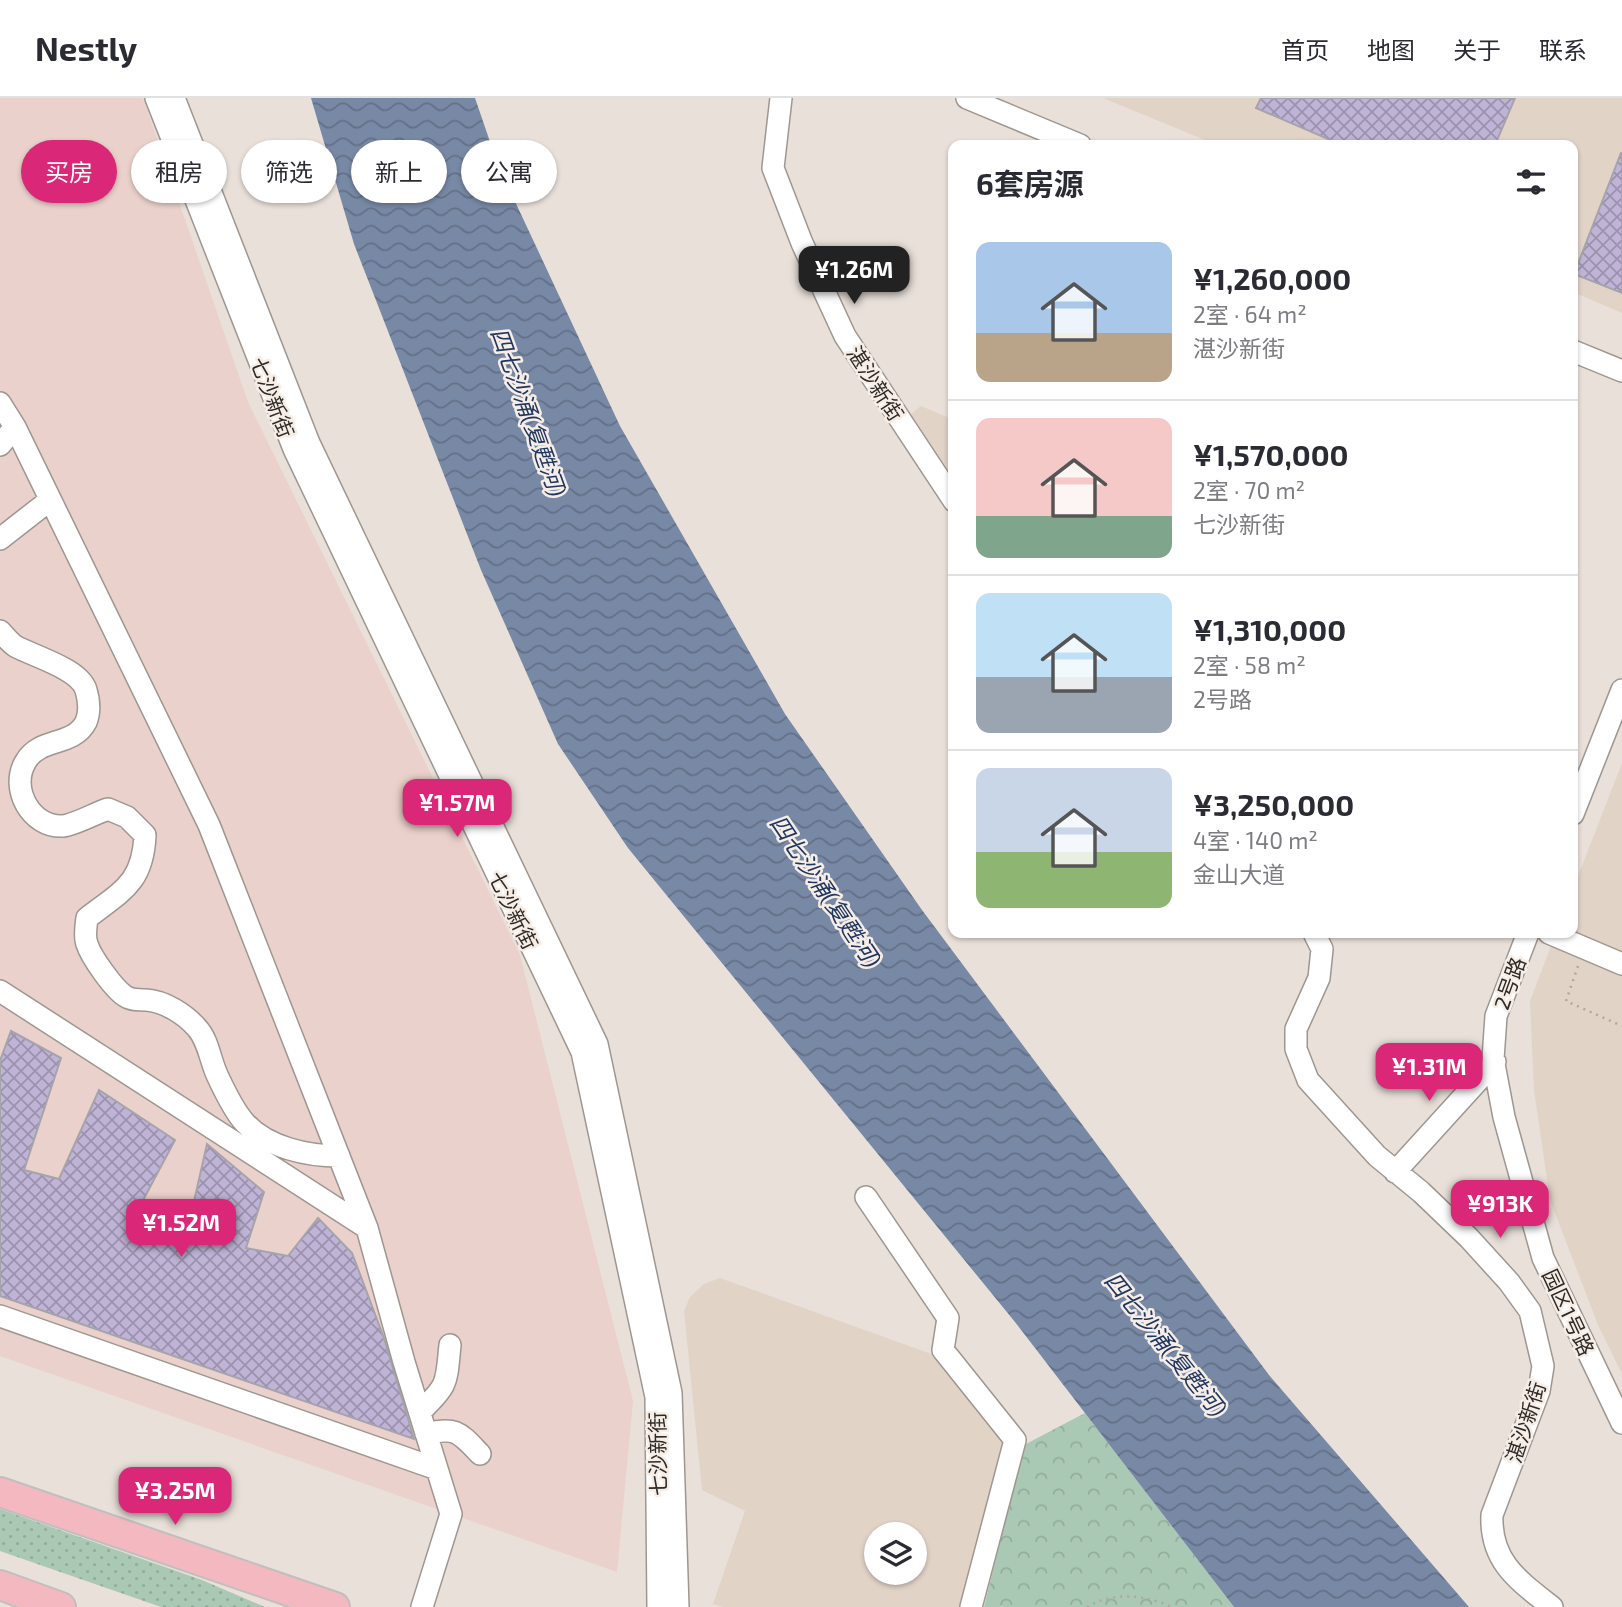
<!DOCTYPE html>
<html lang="zh">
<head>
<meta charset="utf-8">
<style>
	:root { --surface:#fff; --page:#f7f7f7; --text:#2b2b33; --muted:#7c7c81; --line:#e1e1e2; --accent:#db2777 }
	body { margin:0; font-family:"Exo 2","Noto Sans SC",sans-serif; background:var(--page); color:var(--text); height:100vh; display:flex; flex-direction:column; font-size:26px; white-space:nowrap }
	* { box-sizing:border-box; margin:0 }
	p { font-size:23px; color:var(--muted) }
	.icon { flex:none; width:38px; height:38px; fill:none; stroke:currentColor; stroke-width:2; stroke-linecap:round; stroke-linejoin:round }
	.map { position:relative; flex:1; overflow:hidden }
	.side { position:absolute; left:948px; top:42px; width:630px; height:798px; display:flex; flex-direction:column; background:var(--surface); border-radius:14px; box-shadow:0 2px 5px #0004 }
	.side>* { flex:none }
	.top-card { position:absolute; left:21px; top:42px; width:665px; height:63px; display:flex; gap:14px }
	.buttons { position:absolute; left:864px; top:1424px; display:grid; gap:14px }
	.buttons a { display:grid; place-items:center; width:63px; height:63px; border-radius:50%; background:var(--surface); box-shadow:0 2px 5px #0004; font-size:35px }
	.price { position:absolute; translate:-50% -60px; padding:0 16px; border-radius:14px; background:var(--accent); color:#fff; font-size:23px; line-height:46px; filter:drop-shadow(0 2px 4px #0008) }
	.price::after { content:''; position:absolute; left:50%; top:42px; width:21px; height:16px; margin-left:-10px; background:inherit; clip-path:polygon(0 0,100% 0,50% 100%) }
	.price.on { background:#222; color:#fff }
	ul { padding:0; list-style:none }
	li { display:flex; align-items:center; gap:21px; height:175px; padding:0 28px }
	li+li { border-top:2px solid var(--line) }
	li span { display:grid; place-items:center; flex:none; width:196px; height:140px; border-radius:14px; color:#555 }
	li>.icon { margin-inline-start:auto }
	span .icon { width:84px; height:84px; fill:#fffc; stroke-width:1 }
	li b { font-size:30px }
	h2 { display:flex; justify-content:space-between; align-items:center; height:84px; padding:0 28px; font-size:30px }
	.pill { padding:0 24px; border-radius:32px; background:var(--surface); box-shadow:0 2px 5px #0004; font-size:24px; line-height:63px }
	.pill.on { background:var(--accent); color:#fff }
	header { display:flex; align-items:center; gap:42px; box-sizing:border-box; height:98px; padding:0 35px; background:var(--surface); border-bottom:2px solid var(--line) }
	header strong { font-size:33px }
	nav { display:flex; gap:38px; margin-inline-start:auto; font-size:24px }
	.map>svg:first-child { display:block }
</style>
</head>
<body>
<header>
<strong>Nestly</strong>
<nav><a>首页</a><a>地图</a><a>关于</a><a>联系</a></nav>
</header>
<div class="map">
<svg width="1622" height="1509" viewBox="0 0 1622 1509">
	<defs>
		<pattern id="grass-dots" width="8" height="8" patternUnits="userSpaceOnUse" patternTransform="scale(1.75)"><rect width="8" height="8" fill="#aac9b4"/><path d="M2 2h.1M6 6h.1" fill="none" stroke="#92ad9b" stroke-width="1.8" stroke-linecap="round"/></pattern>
		<pattern id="park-crowns" width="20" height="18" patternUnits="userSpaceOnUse" patternTransform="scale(1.75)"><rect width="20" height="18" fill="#aac9b4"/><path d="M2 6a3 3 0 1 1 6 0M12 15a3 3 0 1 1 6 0" fill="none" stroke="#92ad9b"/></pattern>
		<pattern id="water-waves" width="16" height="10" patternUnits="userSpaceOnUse" patternTransform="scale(1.75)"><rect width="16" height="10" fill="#7889a6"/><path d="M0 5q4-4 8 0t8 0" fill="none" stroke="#637087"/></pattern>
		<pattern id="building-cross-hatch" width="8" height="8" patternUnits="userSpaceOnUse" patternTransform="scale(1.75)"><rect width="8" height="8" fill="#bfb4d6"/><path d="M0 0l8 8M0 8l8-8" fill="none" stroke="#9b92ad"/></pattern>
	</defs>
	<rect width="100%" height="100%" fill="#e9e0d9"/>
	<!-- commercial -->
	<path fill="#ebd1cb" d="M0,0H143L248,304L520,857L633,1303L617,1474L0,1258Z"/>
	<!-- built -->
	<path fill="#e2d3c7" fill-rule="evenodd" d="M1103,0H1622V215L1573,194V47H1217Z
		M921,308L954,322V381L911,316Z
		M1622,665V1276L1598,1227L1550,1102L1534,992L1530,903L1556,835H1573V791Z
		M720,1180L934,1257L1008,1348L961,1509H723L713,1506L745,1413L702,1392L684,1213L690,1199L704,1186ZM877,1437H915V1475H877Z"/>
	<!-- grass -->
	<path fill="url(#grass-dots)" d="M0,1411L202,1482L265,1509H161L0,1453Z"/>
	<!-- park -->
	<path fill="url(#park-crowns)" d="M1085,1315L1234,1509H984L1024,1347Z"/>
	<!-- water -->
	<path fill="url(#water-waves)" d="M311,0H475L498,67L620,328L785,616L922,812L1269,1277L1469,1509H1234L1015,1224L628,750L558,646L481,472L354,146Z"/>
	<!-- building -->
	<path fill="url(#building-cross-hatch)" stroke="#a5a3ac" stroke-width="2" d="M1261,0H1515L1495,47H1342L1256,10Z
		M1621,55H1622V195L1574,176Z
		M11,933L61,960L24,1072L59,1081L99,992L175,1042L141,1106L190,1121L207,1046L264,1094L246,1150L288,1158L318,1120L352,1155L384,1240L414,1341L0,1198V963Z"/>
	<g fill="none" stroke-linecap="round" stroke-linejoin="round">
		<defs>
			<path id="minor" d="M156,0L294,351L582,954L656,1299L658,1509
				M174,0L309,345L597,946L671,1295L678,1509
				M781,0L773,70L802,145L845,238L954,403
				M967,0L1080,47
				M1573,253L1622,273
				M0,305L15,329L209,727L367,1130L404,1264L451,1416L422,1509
				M0,347L15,329
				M0,441L50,402
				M0,533C5,538 9,544 15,548C33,558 80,571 86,592C89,602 90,614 86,624C73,649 40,639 26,663C9,690 31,730 63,728C74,727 96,715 108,711L127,719L145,737C143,785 122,793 87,820C86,828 84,838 87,846C91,859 114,891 125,898C132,903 138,901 146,902C164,903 185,916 197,930C209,943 210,963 218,979C225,994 234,1013 245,1025C268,1050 308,1058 339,1058
				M1573,716L1622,592
				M1314,835L1322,851L1319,880L1296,931V951L1308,982L1377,1058L1421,1094L1469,1140L1509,1184L1530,1213L1543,1268L1539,1293L1492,1417C1490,1464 1519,1483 1552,1509
				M1528,835L1496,918L1493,961L1504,1019L1543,1160L1622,1325
				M1549,835L1622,866
				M0,893L367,1130
				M1395,1074L1495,964
				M866,1099L948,1220L943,1252L1015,1342L971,1509
				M0,1218L437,1371
				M420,1314C449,1286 446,1286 450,1247
				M426,1336C456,1328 460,1335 480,1356"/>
			<path id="major" d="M0,1394L335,1509
				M0,1487L61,1509"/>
		</defs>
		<!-- minor casing -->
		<use href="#minor" stroke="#9e9690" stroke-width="24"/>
		<!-- major casing -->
		<use href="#major" stroke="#c0bfbe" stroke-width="32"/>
		<!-- path -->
		<path stroke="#afa8a2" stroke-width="2.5" stroke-dasharray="2 5" stroke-linecap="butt" d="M1578,868L1566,903L1622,928
			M1087,1509C1114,1493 1145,1497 1172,1509"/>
		<!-- minor -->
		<use href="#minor" stroke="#fff" stroke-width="21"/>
		<!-- major -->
		<use href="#major" stroke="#f4b8c1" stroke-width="28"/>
	</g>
	<g text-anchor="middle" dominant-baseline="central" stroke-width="5" stroke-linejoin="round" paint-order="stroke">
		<!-- street labels -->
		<g font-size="21" fill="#2c2926" stroke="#f6ede6">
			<text transform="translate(876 285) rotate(57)">湛沙新街</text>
			<text transform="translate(273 299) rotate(69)">七沙新街</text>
			<text transform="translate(514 812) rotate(64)">七沙新街</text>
			<text transform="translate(1509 885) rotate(-70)">2号路</text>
			<text transform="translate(1569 1214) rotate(65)">园区1号路</text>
			<text transform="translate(1525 1324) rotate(-72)">湛沙新街</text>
			<text transform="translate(657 1356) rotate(-91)">七沙新街</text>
		</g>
		<!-- water labels -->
		<g font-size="23" font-style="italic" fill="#1f3760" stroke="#f6ede6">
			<text transform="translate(529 314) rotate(70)">四七沙涌(复甦河)</text>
			<text transform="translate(826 793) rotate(56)">四七沙涌(复甦河)</text>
			<text transform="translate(1166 1246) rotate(51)">四七沙涌(复甦河)</text>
		</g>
	</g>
</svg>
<div class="buttons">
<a><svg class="icon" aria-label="layers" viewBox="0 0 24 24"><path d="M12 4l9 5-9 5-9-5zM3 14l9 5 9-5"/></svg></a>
</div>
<b class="price on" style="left:854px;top:208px">¥1.26M</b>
<b class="price" style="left:457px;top:741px">¥1.57M</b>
<b class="price" style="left:1429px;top:1005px">¥1.31M</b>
<b class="price" style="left:1500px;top:1142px">¥913K</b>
<b class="price" style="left:181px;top:1161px">¥1.52M</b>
<b class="price" style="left:175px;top:1429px">¥3.25M</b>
<div class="top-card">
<a class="pill on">买房</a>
<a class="pill">租房</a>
<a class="pill">筛选</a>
<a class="pill">新上</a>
<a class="pill">公寓</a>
</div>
<section class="side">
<h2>6套房源<svg class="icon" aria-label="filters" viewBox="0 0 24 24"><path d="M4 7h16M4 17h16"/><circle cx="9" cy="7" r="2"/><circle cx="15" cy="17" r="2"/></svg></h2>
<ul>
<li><span style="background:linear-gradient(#a9c7e8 65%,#b9a48a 0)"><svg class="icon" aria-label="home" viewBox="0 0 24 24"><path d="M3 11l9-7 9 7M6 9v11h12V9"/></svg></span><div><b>¥1,260,000</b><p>2室 · 64 m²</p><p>湛沙新街</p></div></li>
<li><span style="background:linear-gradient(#f6c9c9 70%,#7fa58c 0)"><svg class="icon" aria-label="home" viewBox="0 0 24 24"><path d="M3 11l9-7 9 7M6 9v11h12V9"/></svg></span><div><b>¥1,570,000</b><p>2室 · 70 m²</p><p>七沙新街</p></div></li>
<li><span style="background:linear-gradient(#bfe0f5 60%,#9aa5b1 0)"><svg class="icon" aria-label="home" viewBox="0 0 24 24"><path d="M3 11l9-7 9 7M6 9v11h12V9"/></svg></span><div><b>¥1,310,000</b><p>2室 · 58 m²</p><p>2号路</p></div></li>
<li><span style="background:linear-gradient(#c9d6e8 60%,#8fb573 0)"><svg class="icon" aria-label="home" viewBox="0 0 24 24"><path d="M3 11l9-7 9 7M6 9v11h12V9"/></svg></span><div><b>¥3,250,000</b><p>4室 · 140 m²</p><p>金山大道</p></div></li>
</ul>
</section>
</div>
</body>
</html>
